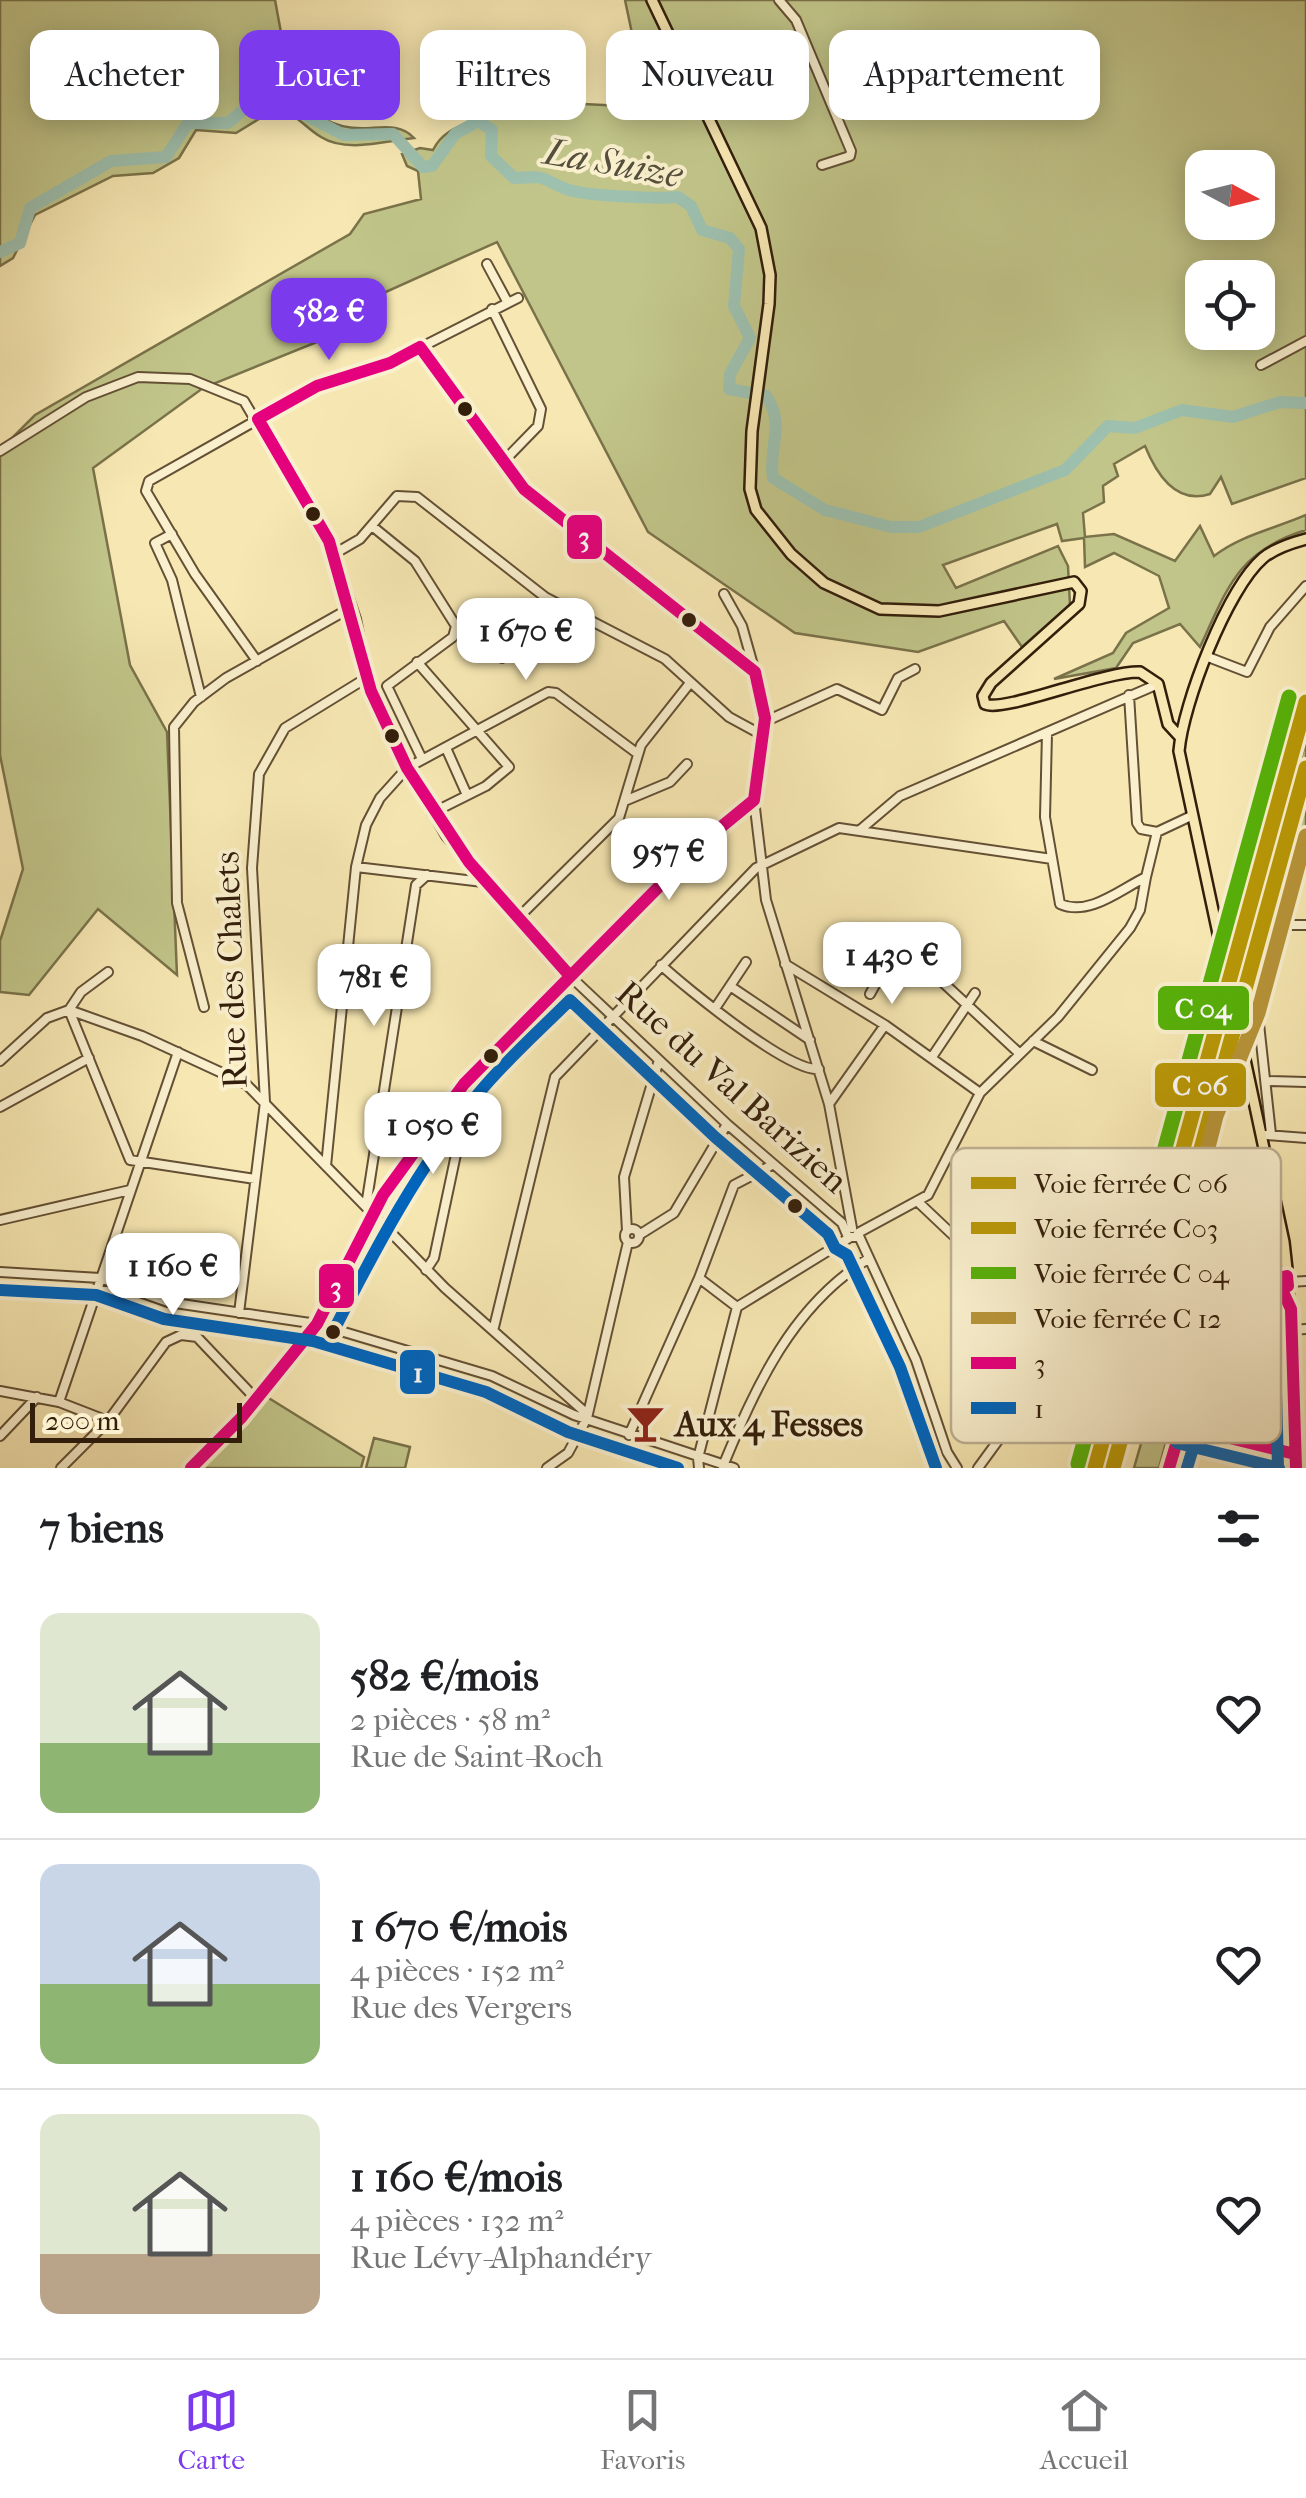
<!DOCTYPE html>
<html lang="fr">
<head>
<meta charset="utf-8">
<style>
	:root { --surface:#fff; --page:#f6f6f6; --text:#202124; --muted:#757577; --line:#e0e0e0; --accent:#7c3aed }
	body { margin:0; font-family:"IM FELL French Canon",serif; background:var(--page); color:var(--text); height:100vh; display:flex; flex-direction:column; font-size:38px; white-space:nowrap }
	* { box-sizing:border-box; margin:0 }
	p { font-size:32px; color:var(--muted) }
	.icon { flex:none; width:55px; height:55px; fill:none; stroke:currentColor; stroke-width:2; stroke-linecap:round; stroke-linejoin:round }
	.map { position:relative; height:1468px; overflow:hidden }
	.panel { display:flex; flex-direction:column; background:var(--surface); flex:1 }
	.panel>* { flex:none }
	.banner { position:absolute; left:30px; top:30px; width:1248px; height:90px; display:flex; gap:20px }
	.needle { width:65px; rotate:97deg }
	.fabs { position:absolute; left:1185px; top:150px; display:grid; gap:20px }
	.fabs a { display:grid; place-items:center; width:90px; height:90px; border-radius:20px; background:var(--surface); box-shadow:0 5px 25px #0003; font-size:50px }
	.scale { position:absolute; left:30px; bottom:25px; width:212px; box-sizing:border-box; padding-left:10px; border:5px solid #331e0b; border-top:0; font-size:28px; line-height:35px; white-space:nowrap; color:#331e0b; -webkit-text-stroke:8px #faf0ce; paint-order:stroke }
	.price { position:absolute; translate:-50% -85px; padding:0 22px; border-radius:20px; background:#fff; color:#222; font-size:32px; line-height:65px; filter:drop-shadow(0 2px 5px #0008) }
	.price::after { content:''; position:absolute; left:50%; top:60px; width:30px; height:22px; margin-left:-15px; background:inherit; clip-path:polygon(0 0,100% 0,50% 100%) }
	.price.selected { background:var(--accent); color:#fff }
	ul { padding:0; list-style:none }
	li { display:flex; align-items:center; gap:30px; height:250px; padding:0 40px }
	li+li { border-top:2px solid var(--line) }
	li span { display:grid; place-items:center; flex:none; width:280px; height:200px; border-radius:20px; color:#555 }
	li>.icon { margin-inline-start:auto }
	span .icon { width:120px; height:120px; fill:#fffc; stroke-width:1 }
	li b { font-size:42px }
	h2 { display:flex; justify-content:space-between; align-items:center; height:120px; padding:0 40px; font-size:42px }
	.chip { padding:0 35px; border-radius:20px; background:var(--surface); box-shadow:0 5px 25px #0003; font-size:35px; line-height:90px }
	.chip.selected { background:var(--accent); color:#fff }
	.menu { display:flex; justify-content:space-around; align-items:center; height:140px; border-top:2px solid var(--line); background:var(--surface); font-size:28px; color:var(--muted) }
	.menu a { display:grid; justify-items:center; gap:5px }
	.menu .selected { color:var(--accent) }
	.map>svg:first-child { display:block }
</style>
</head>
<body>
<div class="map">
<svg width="1306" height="1468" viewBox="0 0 1306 1468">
	<rect width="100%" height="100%" fill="#f7e8b3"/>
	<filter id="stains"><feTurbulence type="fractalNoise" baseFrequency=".002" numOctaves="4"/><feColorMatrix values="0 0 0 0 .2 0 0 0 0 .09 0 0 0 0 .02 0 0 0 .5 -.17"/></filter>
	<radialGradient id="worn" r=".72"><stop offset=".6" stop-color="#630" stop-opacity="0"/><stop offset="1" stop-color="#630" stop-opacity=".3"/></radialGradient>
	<!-- green -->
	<path fill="#c1c589" stroke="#7a724a" stroke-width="2.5" fill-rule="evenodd" d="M0,0H275C286,57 292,134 370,128C387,127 402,125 414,138C386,141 346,153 321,137C304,127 296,112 275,109L236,133L196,130L179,158L153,173L113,176L35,215L13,258L0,266Z
		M625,0H1306V478L1232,504L1221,477L1210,494C1176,505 1156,473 1145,446L1114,464L1118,476L1103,486L1104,502L1083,513L1085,537L1114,534L1175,561L1200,526L1214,556C1241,535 1274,529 1306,515V530C1238,551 1228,587 1200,647L1180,624L1133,643L1116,668L1054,679L1113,653L1126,633L1169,608L1159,576L1114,553L1085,567L1084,538L1062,541L1057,524L943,565L956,588L1058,546L1068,566L1070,605L1022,647L1004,621L918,652L795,633L648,532L497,242L370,299L374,319L203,388L93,468L130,665L167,732L177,975L98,909L29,995L0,992V941L23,869L0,755V450L35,415L350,234L364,214L421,199L418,171L407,166L402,154L420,148L433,150C448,119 486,125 502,100L643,107L646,100ZM1202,168H1258V222H1202ZM1202,278H1258V332H1202Z
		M1306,739V841L1250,996L1243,995Z
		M267,1397L364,1457L361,1468H203Z
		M1147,1423L1169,1431L1159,1468H1134Z
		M374,1438L410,1447L405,1468H366Z"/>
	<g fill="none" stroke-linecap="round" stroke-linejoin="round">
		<!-- river -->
		<path stroke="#9dc0af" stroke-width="12" d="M0,252L20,243L30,208L111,161L166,157L188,123H228L254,101L284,94L309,117L344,135L393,134L423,167L432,166L455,134L478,121L492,130L491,156L514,178C550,176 537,177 566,189C583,196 658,199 678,197L691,206L702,230L730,238L739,249L734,306L750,338L730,374L729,389L766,396C786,425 768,446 773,478L825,510L891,527H919L1065,470L1108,426L1135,428L1182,410L1233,417L1280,402L1306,403"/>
		<defs>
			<path id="minor" d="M779,0L796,20L851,151L850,156L822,165
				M487,264L508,303
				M492,309L541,409L538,426L503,462
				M420,347L524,489L755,672L765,714L754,800L766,900L829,1104L852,1228
				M1261,365L1306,341
				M0,451L86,397L138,377L190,379L244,401L334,554L356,619L371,693L387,731L446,836L570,976L727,1124L842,1223L848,1237H856
				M372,526L415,561L456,626L453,637L387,686L422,759
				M172,534L155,543L172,580L201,697
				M334,554L360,539L397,496L417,497L545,597L665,659L729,717L762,735
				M724,594L742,626L755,672
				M456,632L489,638L502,658
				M1208,657L1247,672L1270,627L1306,586
				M257,661L195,574L146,491L149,481L317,386L390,363L518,298
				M417,662L509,767L486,786L432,813
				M1129,695L1137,823L1141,829L1157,832
				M764,722L837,689L882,710L898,678L915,669
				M1047,733L1045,817L1060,904C1089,917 1121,889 1146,877L1157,832L1189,817
				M446,748L467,795
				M627,800L670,782L687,764
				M860,830L900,796L1158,684
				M356,867L483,882
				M517,919L619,818L641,745L690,683
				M1280,925H1306
				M785,964L885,1025L980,1093
				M661,965C686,988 790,1073 819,1069
				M730,986L810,1040
				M870,994L881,974C904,967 914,965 936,976L1019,1053
				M204,1007L177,903L174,727L194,702L226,678L352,607
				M716,1007L746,962
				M1033,1041L1092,1070
				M932,1057L975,993
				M0,1061L47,1018L69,1010L81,992L108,972
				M1267,1081L1306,1082
				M829,1104L885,1025
				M0,1107L89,1058
				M1271,1134L1255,987L1306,855
				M1266,1135L1306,1138
				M326,1166L356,867L366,825L380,798L407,768L548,692L556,693L638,754
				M255,1179L130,1160L69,1010L142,1036L246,1084L445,1288L586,1413
				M917,1201L975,1256L1010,1365L1008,1427L978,1468
				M366,1206L416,885L427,875
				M0,1220L130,1190
				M625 1236a7 7 0 1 1 14 0a7 7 0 1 1-14 0Z
				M627,1231L624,1177L659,1060
				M858,1233L928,1195L980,1093L1058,1017L1130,928L1140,910L1146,877
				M858,1234L916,1360L947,1452L957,1468
				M639,1235L674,1213L727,1124
				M426,1270L434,1258L469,1093L464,1084
				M0,1272L100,1278L168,1302L317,1324L492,1376L574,1415L734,1468
				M699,1278L737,1307
				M1289,1282L1306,1281
				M1289,1284L1296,1468
				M239,1313L265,1102L252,868L259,774L285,728L368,677
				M494,1327L555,1077L756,868L839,828L1052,859
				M1206,1335L1306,1329
				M0,1391L59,1402L108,1421
				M59,1402L178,1052
				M1181,1426L1295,1454
				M629,1435L699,1278L734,1185L772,1165
				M0,1436L37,1397
				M723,1466C756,1386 792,1306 868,1259
				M61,1468L108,1421L166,1342L181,1335L197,1337L255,1398
				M191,1468L241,1418L317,1324L383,1195L464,1084L704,841L754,800
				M547,1468L568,1453L587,1418L628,1242
				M699,1468L698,1458L737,1307L849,1238"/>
			<path id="major" d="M652,0L761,228L770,275L769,304L752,431L750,489L756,510L791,554L824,583L880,609L939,611L1074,582L1081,591L1079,604L991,683L983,696L985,704C1004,713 1103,671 1140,672L1158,684L1168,724L1180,737
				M1288,1278L1284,1242L1179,751C1183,704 1227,589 1263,558C1275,548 1291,543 1306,539
				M1214,1301V1280L1235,1283
				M1169,1468L1214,1304C1231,1275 1258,1290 1283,1275L1289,1284L1280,1287L1277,1279"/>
		</defs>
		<!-- minor casing -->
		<use href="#minor" stroke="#645035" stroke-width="12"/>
		<!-- major casing -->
		<use href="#major" stroke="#331e0b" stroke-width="14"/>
		<!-- minor -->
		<use href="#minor" stroke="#faf0ce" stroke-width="8"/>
		<!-- major -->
		<use href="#major" stroke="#f7e8b3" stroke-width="9"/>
		<defs>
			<path id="bus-1" d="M1277,1279L1291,1309L1296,1468
				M1181,1426L1295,1454
				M191,1468L241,1418L317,1324L383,1195L464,1084L704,841L754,800L765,718L755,672L524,489L420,347L390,363L317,386L258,419L329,541L371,691L407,768L469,862L570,976
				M1169,1468L1222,1291L1287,1276L1288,1286L1280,1287"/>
			<path id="bus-2" d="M1261,1286L1274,1313L1278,1468
				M0,1290L96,1295L164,1319L313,1341L486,1392L568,1432L678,1468
				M333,1332C375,1249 419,1166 478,1094C506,1060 539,1031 570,1000L715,1137L828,1234L835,1248L847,1255L900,1367L936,1468
				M1177,1443L1279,1468
				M1187,1468L1237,1304L1266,1297"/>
		</defs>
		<!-- bus-1 casing -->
		<use href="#bus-1" stroke="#faf0ce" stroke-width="20"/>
		<!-- bus-2 casing -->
		<use href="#bus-2" stroke="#faf0ce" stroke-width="20"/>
		<!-- bus-1 -->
		<use href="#bus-1" stroke="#e5007d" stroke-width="12"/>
		<!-- bus-2 -->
		<use href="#bus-2" stroke="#0065bd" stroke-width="12"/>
		<defs>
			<path id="rail-1" d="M1095,1468L1306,702"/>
			<path id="rail-2" d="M1113,1468L1306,768"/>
			<path id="rail-3" d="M1078,1464L1289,697"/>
			<path id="rail-4" d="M1141,1412L1216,1116L1258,1013L1306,836"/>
		</defs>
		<!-- rail-1 casing -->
		<use href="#rail-1" stroke="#faf0ce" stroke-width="22"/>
		<!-- rail-2 casing -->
		<use href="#rail-2" stroke="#faf0ce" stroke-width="22"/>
		<!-- rail-3 casing -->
		<use href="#rail-3" stroke="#faf0ce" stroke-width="22"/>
		<!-- rail-4 casing -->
		<use href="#rail-4" stroke="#faf0ce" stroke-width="22"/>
		<!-- rail-1 -->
		<use href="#rail-1" stroke="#b99807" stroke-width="15"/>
		<!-- rail-2 -->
		<use href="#rail-2" stroke="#b99807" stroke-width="15"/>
		<!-- rail-3 -->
		<use href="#rail-3" stroke="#57b109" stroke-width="15"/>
		<!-- rail-4 -->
		<use href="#rail-4" stroke="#b79439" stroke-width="15"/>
	</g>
	<!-- icons -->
	<defs>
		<symbol id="bar-bare" viewBox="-9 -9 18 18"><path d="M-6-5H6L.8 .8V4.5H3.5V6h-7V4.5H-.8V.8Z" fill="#8f2418" stroke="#faf0ce" stroke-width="2.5" paint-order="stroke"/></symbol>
	</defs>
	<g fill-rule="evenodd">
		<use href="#bar-bare" x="618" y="1396" width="55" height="55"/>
	</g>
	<!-- markers -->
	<g fill="#331e0b" stroke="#faf0ce" stroke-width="4">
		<circle cx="465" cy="409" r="9"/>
		<circle cx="313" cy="514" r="9"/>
		<circle cx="689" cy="620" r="9"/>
		<circle cx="392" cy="736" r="9"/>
		<circle cx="491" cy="1056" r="9"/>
		<circle cx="795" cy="1206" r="9"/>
		<circle cx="333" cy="1332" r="9"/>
	</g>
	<g text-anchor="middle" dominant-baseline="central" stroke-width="8" stroke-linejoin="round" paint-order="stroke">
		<!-- street labels -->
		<g font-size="35" fill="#331e0b" stroke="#faf0ce">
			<text transform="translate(231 970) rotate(-92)">Rue des Chalets</text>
			<text transform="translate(732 1087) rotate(42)">Rue du Val Barizien</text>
		</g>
		<!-- poi labels -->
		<g font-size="35" font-weight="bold" fill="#331e0b" stroke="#faf0ce" text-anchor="start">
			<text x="675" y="1424">Aux 4 Fesses</text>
		</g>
		<!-- water labels -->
		<g font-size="38" font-style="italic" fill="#534f3c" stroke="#faf0ce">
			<text transform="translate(613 163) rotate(10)">La Suize</text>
		</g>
	</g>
	<!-- legend -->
	<rect x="951" y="1148" width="330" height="295" rx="15" fill="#faf0ce" stroke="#beb194" stroke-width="2.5"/>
	<rect x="971" y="1177" width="45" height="12" fill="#b99807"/>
	<rect x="971" y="1222" width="45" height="12" fill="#b99807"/>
	<rect x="971" y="1267" width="45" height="12" fill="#57b109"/>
	<rect x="971" y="1312" width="45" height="12" fill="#b79439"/>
	<rect x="971" y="1357" width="45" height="12" fill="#e5007d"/>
	<rect x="971" y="1402" width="45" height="12" fill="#0065bd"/>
	<g font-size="28" fill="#331e0b">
		<text x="1034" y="1193">Voie ferrée C 06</text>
		<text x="1034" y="1238">Voie ferrée C03</text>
		<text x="1034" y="1283">Voie ferrée C 04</text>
		<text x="1034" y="1328">Voie ferrée C 12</text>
		<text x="1034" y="1373">3</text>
		<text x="1034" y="1418">1</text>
	</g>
	<g stroke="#faf0ce" stroke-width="4">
		<rect x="565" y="513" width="39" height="48" rx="10" fill="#e5007d"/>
		<rect x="1156" y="984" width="95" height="48" rx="10" fill="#57b109"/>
		<rect x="1153" y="1061" width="95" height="48" rx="10" fill="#b99807"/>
		<rect x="317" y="1262" width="39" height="48" rx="10" fill="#e5007d"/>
		<rect x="398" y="1348" width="39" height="48" rx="10" fill="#0065bd"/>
	</g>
	<g font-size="28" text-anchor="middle" font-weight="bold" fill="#fff">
		<text x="584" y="546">3</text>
		<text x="1203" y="1018">C 04</text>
		<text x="1200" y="1095">C 06</text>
		<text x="336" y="1296">3</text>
		<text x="418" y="1382">1</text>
	</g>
	<rect width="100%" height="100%" filter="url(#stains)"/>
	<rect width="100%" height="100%" fill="url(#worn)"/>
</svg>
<div class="fabs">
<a><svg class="needle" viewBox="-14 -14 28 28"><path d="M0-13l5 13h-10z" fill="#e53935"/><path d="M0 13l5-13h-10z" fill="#757577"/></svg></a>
<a><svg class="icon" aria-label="locate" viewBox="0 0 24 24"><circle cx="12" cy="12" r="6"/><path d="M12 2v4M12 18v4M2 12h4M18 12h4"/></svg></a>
</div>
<div class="scale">200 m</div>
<b class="price selected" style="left:329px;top:363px">582 €</b>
<b class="price" style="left:526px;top:683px">1 670 €</b>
<b class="price" style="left:669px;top:903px">957 €</b>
<b class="price" style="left:892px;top:1007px">1 430 €</b>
<b class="price" style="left:374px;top:1029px">781 €</b>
<b class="price" style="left:433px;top:1177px">1 050 €</b>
<b class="price" style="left:173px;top:1318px">1 160 €</b>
<div class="banner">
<a class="chip">Acheter</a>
<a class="chip selected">Louer</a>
<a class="chip">Filtres</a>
<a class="chip">Nouveau</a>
<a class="chip">Appartement</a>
</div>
</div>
<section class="panel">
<h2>7 biens<svg class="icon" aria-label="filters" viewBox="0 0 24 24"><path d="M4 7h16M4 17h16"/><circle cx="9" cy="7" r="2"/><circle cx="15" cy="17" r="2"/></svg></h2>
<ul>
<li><span style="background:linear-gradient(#dfe7d0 65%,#8fb573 0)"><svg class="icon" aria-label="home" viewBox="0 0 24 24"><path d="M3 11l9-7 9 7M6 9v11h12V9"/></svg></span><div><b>582 €/mois</b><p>2 pièces · 58 m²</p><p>Rue de Saint-Roch</p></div><svg class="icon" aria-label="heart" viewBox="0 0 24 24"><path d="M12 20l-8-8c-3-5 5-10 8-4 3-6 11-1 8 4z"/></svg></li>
<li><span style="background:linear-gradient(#c9d6e8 60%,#8fb573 0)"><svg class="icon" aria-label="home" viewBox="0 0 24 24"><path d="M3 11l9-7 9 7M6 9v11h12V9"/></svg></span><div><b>1 670 €/mois</b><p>4 pièces · 152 m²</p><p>Rue des Vergers</p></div><svg class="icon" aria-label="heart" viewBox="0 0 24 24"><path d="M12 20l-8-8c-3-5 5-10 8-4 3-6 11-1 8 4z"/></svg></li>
<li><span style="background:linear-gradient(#dfe7d0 70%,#b9a48a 0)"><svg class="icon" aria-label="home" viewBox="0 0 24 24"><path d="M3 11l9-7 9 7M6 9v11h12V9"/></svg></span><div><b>1 160 €/mois</b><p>4 pièces · 132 m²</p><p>Rue Lévy-Alphandéry</p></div><svg class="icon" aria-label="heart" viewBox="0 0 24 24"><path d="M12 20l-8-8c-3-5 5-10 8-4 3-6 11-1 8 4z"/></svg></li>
</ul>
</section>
<nav class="menu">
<a class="selected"><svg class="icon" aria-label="map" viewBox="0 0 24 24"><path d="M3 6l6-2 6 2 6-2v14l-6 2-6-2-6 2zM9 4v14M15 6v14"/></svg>Carte</a>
<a><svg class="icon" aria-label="saved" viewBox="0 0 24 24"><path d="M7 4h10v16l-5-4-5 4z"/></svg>Favoris</a>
<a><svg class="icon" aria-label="home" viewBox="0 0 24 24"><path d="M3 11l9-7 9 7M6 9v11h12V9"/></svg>Accueil</a>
</nav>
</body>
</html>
